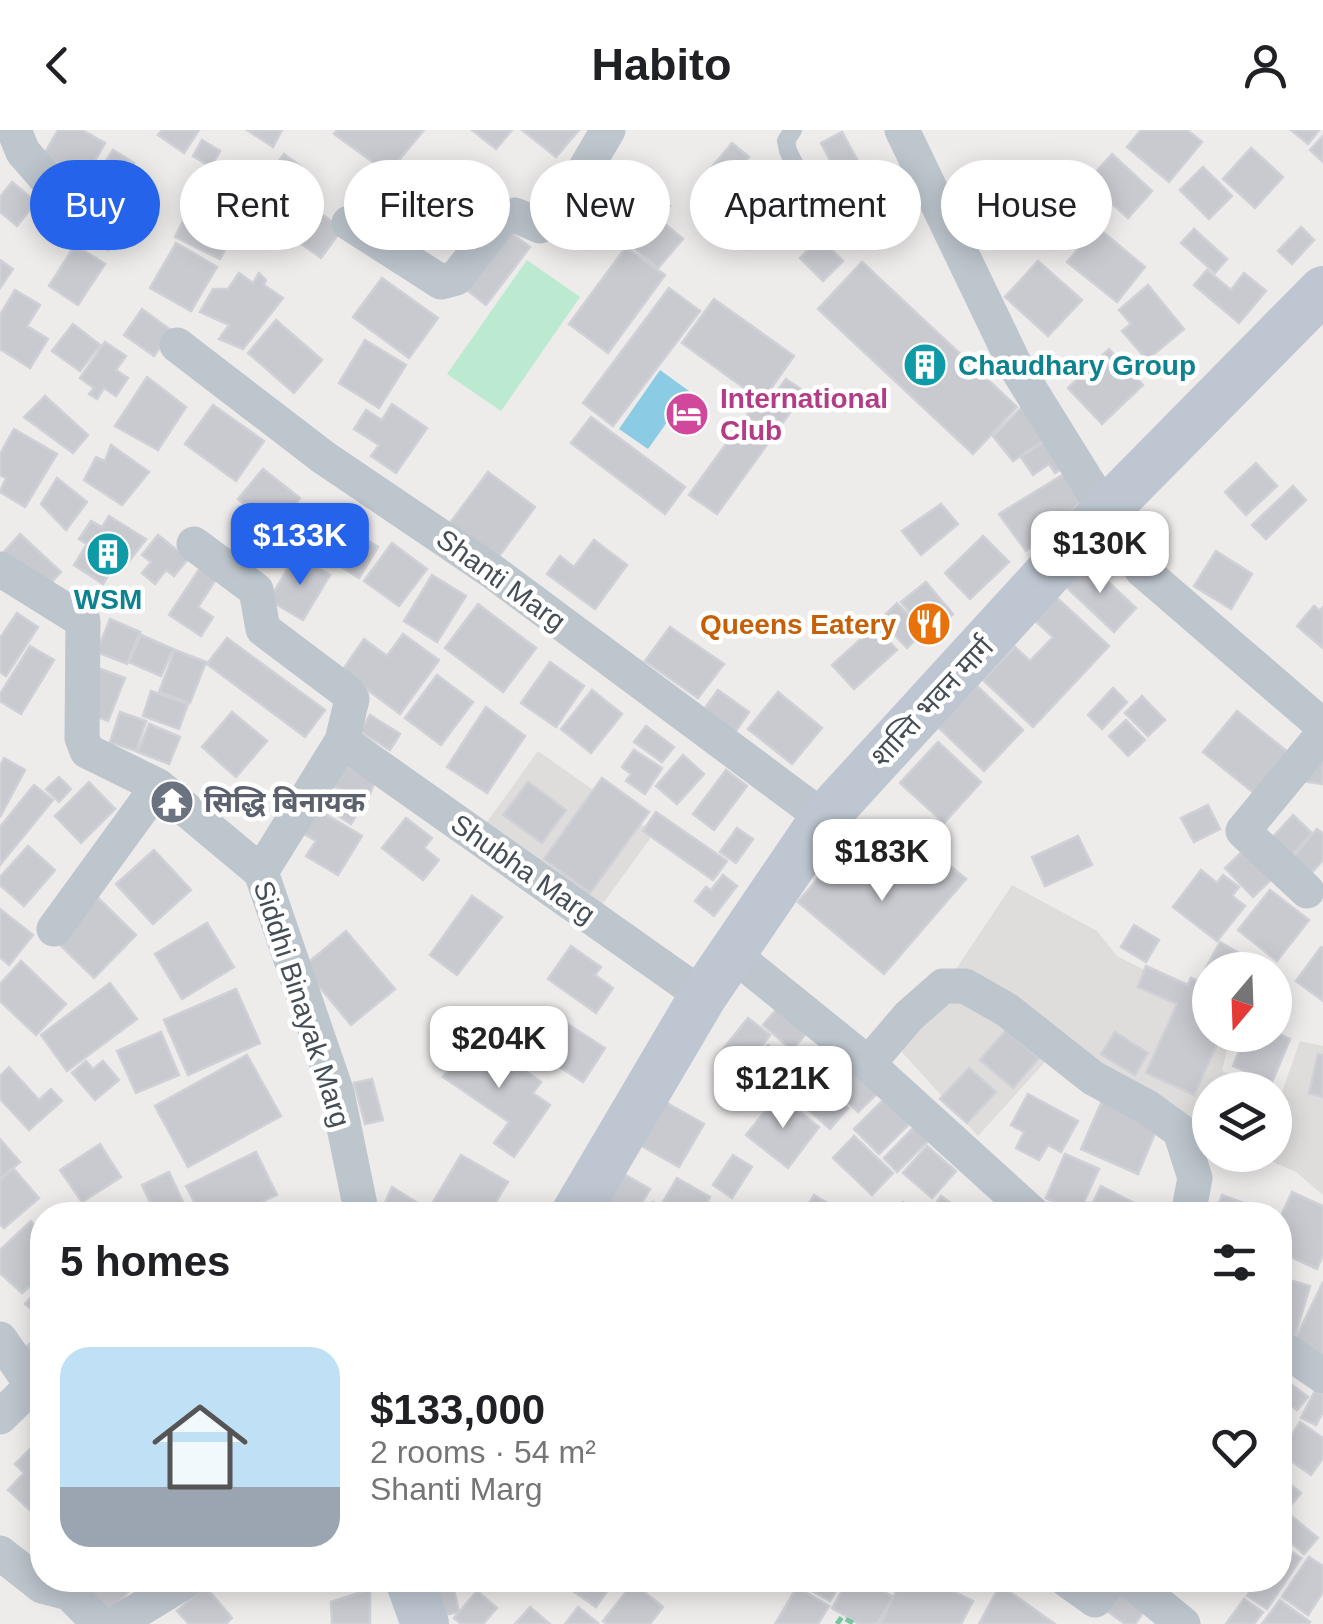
<!DOCTYPE html>
<html lang="en">
<head>
<meta charset="utf-8">
<style>
	:root { --surface:#fff; --page:#f2f2f2; --text:#202124; --muted:#757577; --line:#e0e0e0; --accent:#2563eb }
	body { margin:0; font-family:Arial,"Noto Sans Devanagari",sans-serif; background:var(--page); color:var(--text); height:100vh; display:flex; flex-direction:column; font-size:38px; white-space:nowrap }
	* { box-sizing:border-box; margin:0 }
	p { font-size:32px; color:var(--muted) }
	.icon { flex:none; width:55px; height:55px; fill:none; stroke:currentColor; stroke-width:2; stroke-linecap:round; stroke-linejoin:round }
	.map { position:relative; flex:1; overflow:hidden }
	.panel { position:absolute; left:30px; top:1072px; width:1262px; height:390px; display:flex; flex-direction:column; background:var(--surface); border-radius:40px; box-shadow:0 5px 25px #0003 }
	.panel>* { flex:none }
	.banner { position:absolute; left:30px; top:30px; width:1265px; height:90px; display:flex; gap:20px }
	.needle { width:65px; rotate:199deg }
	.fabs { position:absolute; left:1192px; top:822px; display:grid; gap:20px }
	.fabs a { display:grid; place-items:center; width:100px; height:100px; border-radius:50%; background:var(--surface); box-shadow:0 5px 25px #0003; font-size:50px }
	.price { position:absolute; translate:-50% -85px; padding:0 22px; border-radius:20px; background:#fff; color:#222; font-size:32px; line-height:65px; filter:drop-shadow(0 2px 5px #0008) }
	.price::after { content:''; position:absolute; left:50%; top:60px; width:30px; height:22px; margin-left:-15px; background:inherit; clip-path:polygon(0 0,100% 0,50% 100%) }
	.price.active { background:var(--accent); color:#fff }
	ul { padding:0; list-style:none }
	li { display:flex; align-items:center; gap:30px; height:250px; padding:0 30px }
	li+li { border-top:2px solid var(--line) }
	li span { display:grid; place-items:center; flex:none; width:280px; height:200px; border-radius:30px; color:#555 }
	li>.icon { margin-inline-start:auto }
	span .icon { width:120px; height:120px; fill:#fffc; stroke-width:1 }
	li b { font-size:42px }
	h2 { display:flex; justify-content:space-between; align-items:center; height:120px; padding:0 30px; font-size:42px }
	.pill { padding:0 35px; border-radius:45px; background:var(--surface); box-shadow:0 5px 25px #0003; font-size:35px; line-height:90px }
	.pill.active { background:var(--accent); color:#fff }
	header { display:flex; justify-content:space-between; align-items:center; height:130px; padding:0 30px; background:var(--surface); font-size:45px; font-weight:800 }
	.map>svg:first-child { display:block }
</style>
</head>
<body>
<header><svg class="icon" aria-label="back" viewBox="0 0 24 24"><path d="M15 5l-7 7 7 7"/></svg>Habito<svg class="icon" aria-label="person" viewBox="0 0 24 24"><circle cx="12" cy="8" r="4"/><path d="M4 21q1-7 8-7t8 7"/></svg></header>
<div class="map">
<svg width="1323" height="1494" viewBox="0 0 1323 1494">
	<rect width="100%" height="100%" fill="#eeebeb"/>
	<!-- education -->
	<path fill="#dfdddc" d="M538,621L654,703L599,779L484,696Z
		M1012,755L1097,801L1117,826L1210,873V905H1231L1222,941L1267,960H1210V1004L1046,931L978,1006L901,921Z
		M1300,911L1323,916V1065L1296,1042L1257,1025H1275V964L1281,965Z"/>
	<!-- green -->
	<path fill="#bbead0" d="M527,130L580,167L501,281L447,244Z"/>
	<!-- water -->
	<path fill="#8bcce4" d="M660,240L689,261L648,319L619,299Z"/>
	<!-- building -->
	<path fill="#c8cad0" stroke="#d0d1d7" stroke-width="2.5" d="M58,0H82L105,13L88,43L71,33L67,39L43,26Z
		M162,0H199L184,23L158,5Z
		M247,0H282L273,17Z
		M337,0H424L388,43L334,4Z
		M472,0H512L496,19Z
		M522,0H579L556,27Z
		M1141,0H1187L1202,12L1169,52L1127,17Z
		M1291,0H1319L1308,14Z
		M842,2L859,33L838,45L821,13Z
		M1323,6V32L1310,20Z
		M202,10L220,21L211,37L193,26Z
		M732,13L749,27L729,51L712,37Z
		M1251,18L1283,47L1255,78L1223,49Z
		M113,20L134,33L115,61L95,48Z
		M284,24L304,39L289,60L342,99L321,128L260,84L255,63Z
		M1112,24L1152,61L1128,88L1087,52Z
		M1203,37L1232,66L1209,89L1180,60Z
		M12,52L36,72L17,96L0,82V67Z
		M618,54L639,72L649,59L670,76L659,89L683,109L658,138L592,84Z
		M83,63L126,86L108,120L64,97Z
		M196,66L241,89L220,129L175,107Z
		M1097,97L1145,137L1117,172L1067,132Z
		M1301,97L1314,110L1292,134L1278,121Z
		M506,99L530,117L486,175L463,157Z
		M1194,99L1227,129L1215,143L1181,113Z
		M820,108L843,131L823,151L800,128Z
		M176,113L217,137L191,181L150,158Z
		M75,115L105,134L78,175L49,156Z
		M626,117L665,145L608,223L569,194Z
		M0,130L13,139L0,158Z
		M1038,131L1082,170L1048,206L1005,167Z
		M862,132L1017,277L973,324L818,179Z
		M1207,140L1231,160L1244,143L1266,161L1239,193L1194,155Z
		M239,143L253,153L259,143L266,150L264,155L283,168L243,219L219,209L229,195L200,182L213,159H228Z
		M382,148L438,188L409,228L353,187Z
		M1148,155L1184,199L1147,230L1122,201L1131,194L1119,180Z
		M669,158L700,181L613,296L583,273Z
		M15,160L40,175L27,196L48,209L30,238L0,219V185Z
		M714,169L794,226L762,271L682,213Z
		M142,179L172,201L154,226L124,205Z
		M276,190L322,230L294,263L248,223Z
		M73,194L100,215L80,241L52,221Z
		M365,210L406,235L379,278L339,253Z
		M105,212L126,226L116,240L128,248L116,266L104,258L97,269L89,264L94,258L80,248Z
		M1109,219L1143,255L1102,294L1068,258Z
		M147,247L186,277L158,320L115,296Z
		M786,249L805,262L717,384L689,365L753,277L761,283Z
		M45,266L88,305L73,323L24,287Z
		M392,274L427,298L396,343L371,326L379,315L354,299L366,280L382,290Z
		M213,275L264,311L236,351L185,314Z
		M1022,277L1047,308L1013,331L993,306Z
		M591,287L685,357L665,384L571,313Z
		M14,299L57,324L25,377L0,362L6,348L0,345V324Z
		M1048,309L1066,336L1055,343L1049,334L1033,345L1021,327Z
		M111,315L149,342L122,375L84,350L96,327L105,331Z
		M1256,333L1277,356L1246,385L1225,362Z
		M263,339L300,368L275,399L238,369Z
		M1069,341L1085,368L1026,421L999,384Z
		M488,342L535,377L497,429L450,393Z
		M57,348L87,372L66,400L41,374Z
		M1293,356L1306,370L1266,409L1252,395Z
		M941,374L958,394L921,425L902,401Z
		M109,386L146,409L124,438L116,433L103,454L74,435L87,414L79,409L91,391L102,397Z
		M330,386L378,417L359,448L310,417Z
		M20,404L61,442L41,463L0,426Z
		M158,405L188,429L174,446L166,440L155,454L142,443L151,432L142,425Z
		M983,406L1009,432L970,469L945,443Z
		M594,410L627,435L595,479L547,444L560,426L574,437Z
		M392,413L427,439L399,476L364,451Z
		M1216,421L1252,444L1231,479L1194,456Z
		M296,425L330,445L303,490L269,470Z
		M1085,430L1136,478L1114,502L1063,454Z
		M200,438L216,449L198,477L213,487L201,506L169,485Z
		M432,445L466,466L437,512L404,491Z
		M926,452L953,484L928,504L901,472Z
		M1054,465L1109,516L1033,597L983,550L1015,517L1030,531L1053,507L1032,488Z
		M897,473L924,501L907,518L880,490Z
		M478,474L536,518L503,562L445,518Z
		M1314,476L1320,481L1323,477V518L1297,496Z
		M17,483L38,497L6,546L0,542V508Z
		M110,489L140,502L127,534L97,522Z
		M875,496L897,520L854,559L832,535Z
		M670,497L724,534L698,568L645,531Z
		M403,504L439,530L400,584L342,541L364,509L387,526Z
		M141,505L173,519L161,546L129,532Z
		M227,508L325,580L305,607L207,534Z
		M30,516L54,530L21,584L0,571V564Z
		M175,520L206,532L190,573L159,562Z
		M550,532L584,556L556,597L521,573Z
		M98,538L125,548L108,591L92,585Z
		M437,545L473,572L441,615L405,588Z
		M977,556L1023,600L984,641L937,596Z
		M1113,558L1127,572L1102,599L1088,585Z
		M592,560L622,584L591,623L561,599Z
		M718,560L749,582L729,611L697,589Z
		M151,561L188,574L179,599L143,586Z
		M778,562L822,598L792,634L748,599Z
		M1142,566L1165,590L1148,606L1125,583Z
		M486,577L525,606L487,663L447,637Z
		M1237,581L1289,623L1255,664L1203,622Z
		M120,582L146,591L136,621L110,612Z
		M232,582L267,611L236,647L202,617Z
		M370,585L400,604L390,620L360,601Z
		M1126,590L1145,610L1128,626L1109,606Z
		M149,594L180,607L169,634L138,622Z
		M646,596L674,617L662,632L634,612Z
		M938,612L981,652L944,693L900,653Z
		M634,620L662,638L645,664L626,651L631,644L622,637Z
		M1323,624V654L1302,651Z
		M683,625L704,644L677,674L656,656Z
		M4,628L25,640L0,687V636Z
		M340,633L376,649L367,671L330,655Z
		M726,640L747,656L714,700L693,684Z
		M59,647L71,659L59,672L46,659Z
		M602,648L649,682L590,763L544,729Z
		M89,652L115,679L81,713L55,686Z
		M528,652L566,680L542,713L503,685Z
		M34,655L53,670L0,735V697Z
		M331,660L360,679L351,694L321,675Z
		M1208,675L1220,699L1194,712L1181,688Z
		M315,678L362,706L338,745L306,726L316,711L301,702Z
		M656,682L727,731L713,750L643,701Z
		M1293,685L1312,703L1289,728L1270,710Z
		M406,688L432,708L424,718L439,730L423,750L382,718Z
		M737,698L753,709L736,733L720,722Z
		M1317,699L1323,704V730L1309,746L1291,730Z
		M1078,706L1092,735L1045,756L1032,727Z
		M28,716L55,740L24,776L0,755V747Z
		M1247,717L1275,746L1253,767L1225,738Z
		M929,718L966,749L884,844L798,772L835,728L857,747L878,722L906,745Z
		M154,720L191,760L153,794L116,754Z
		M1201,740L1217,753L1223,745L1239,757L1232,766L1245,776L1217,811L1173,777Z
		M723,745L737,756L714,786L695,771L706,757L711,760Z
		M1270,760L1309,790L1277,831L1238,800Z
		M472,766L502,787L457,845L430,825Z
		M98,768L136,805L94,848L55,810Z
		M0,779L33,805L9,835L0,827Z
		M207,793L234,837L182,869L155,824Z
		M1134,795L1159,810L1146,832L1121,817Z
		M346,801L395,859L351,895L303,837Z
		M1220,812L1269,840H1210V852L1201,847Z
		M571,816L601,837L595,845L613,858L596,883L548,849Z
		M1321,817L1323,818V871L1296,851Z
		M21,831L66,874L36,905L0,871V854Z
		M1146,836L1188,855L1191,848L1210,856V905H1221L1194,965L1146,943L1177,874L1138,857Z
		M110,853L137,889L67,941L41,905Z
		M236,859L260,913L188,945L164,890Z
		M782,873L811,898L792,920L763,895Z
		M552,884L605,918L583,952L530,918Z
		M748,888L770,905L756,924L748,918L732,937L718,925Z
		M1006,900L1039,928L1013,958L980,930Z
		M161,902L179,945L136,963L117,921Z
		M1115,902L1148,923L1135,945L1101,924Z
		M1275,902L1290,909L1272,952L1233,936L1246,905H1275Z
		M473,904L541,952L533,963L550,975L514,1027L494,1013L509,992L443,947Z
		M768,915L778,924L748,958L730,941L746,923L753,930Z
		M1318,924L1323,925V967L1309,963Z
		M247,925L281,986L188,1037L155,976Z
		M86,931L93,939L103,931L119,950L95,970L72,943Z
		M853,932L881,960L858,982L830,954Z
		M801,936L848,978L830,999L782,956Z
		M9,937L39,970L51,959L62,971L29,1000L0,969V946Z
		M969,938L996,962L967,993L940,969Z
		M372,949L383,990L365,994L354,953Z
		M1028,964L1078,991L1061,1022L1048,1015L1039,1030L1016,1018L1024,1002L1011,995Z
		M778,965L819,997L788,1038L746,1005Z
		M887,966L912,991L879,1024L854,999Z
		M658,968L704,994L679,1037L633,1011Z
		M1102,971L1158,996L1138,1044L1081,1019Z
		M916,995L930,1009L897,1042L884,1028Z
		M854,1006L893,1043L872,1065L833,1028Z
		M0,1009L20,1032L0,1049Z
		M100,1014L121,1047L82,1072L60,1040Z
		M927,1016L956,1041L932,1068L903,1043Z
		M256,1022L277,1065L233,1085H201L186,1056Z
		M1065,1024L1099,1039L1079,1083L1046,1068Z
		M461,1025L508,1052L488,1085H455L433,1072Z
		M733,1025L752,1037L732,1068L713,1055Z
		M13,1038L39,1068L4,1098L0,1094V1051Z
		M615,1039L650,1059L635,1085H599Z
		M169,1042L189,1085H156L142,1055Z
		M677,1048L710,1067L700,1085H686L663,1072Z
		M1101,1056L1158,1085H1087Z
		M392,1057L437,1085H380Z
		M1292,1062L1323,1076V1125L1317,1139L1280,1122V1088Z
		M814,1065L848,1085H802Z
		M1222,1065L1276,1085H1215Z
		M941,1066L962,1081L959,1085H928Z
		M653,1072L676,1085H646Z
		M903,1072L922,1085H894Z
		M31,1091L42,1104V1146L22,1163L0,1143V1120Z
		M1280,1147L1310,1156L1294,1209L1280,1205Z
		M1323,1152V1232L1293,1214Z
		M42,1156V1188L25,1174Z
		M42,1202V1232L37,1237L22,1221Z
		M1283,1248L1308,1267L1297,1280L1280,1268Z
		M1315,1261L1323,1265V1282L1316,1295L1301,1288Z
		M1300,1292L1323,1308V1328L1311,1345L1280,1323Z
		M31,1318L42,1329V1370L32,1382L8,1360L24,1343L15,1334Z
		M1280,1346L1301,1363L1281,1388L1280,1387Z
		M1288,1383L1318,1408L1304,1424L1280,1403V1393Z
		M1282,1415L1301,1428L1267,1479L1247,1466L1258,1450H1280Z
		M1309,1427L1323,1436V1462L1308,1485L1282,1467Z
		M82,1450H120L130,1460L100,1492L69,1463Z
		M430,1450H452L459,1482L434,1487Z
		M557,1450H615L596,1477Z
		M793,1450H842L830,1471Z
		M849,1450H865L893,1467L877,1494H859L832,1478Z
		M902,1450H930L973,1471L961,1494H880Z
		M1121,1452L1150,1473L1135,1494H1125L1103,1478Z
		M633,1453L663,1477L650,1494H607L603,1491Z
		M1000,1455L1055,1494H979Z
		M205,1456L232,1488L226,1494H189L177,1481Z
		M797,1457L829,1476L818,1494H775Z
		M370,1459V1494H332L331,1472Z
		M477,1461L497,1478L483,1494H461L454,1488Z
		M1244,1469L1263,1482L1254,1494H1226Z
		M1280,1470L1310,1492L1309,1494H1262Z
		M530,1477L550,1494H515Z
		M578,1477L598,1493L597,1494H565Z"/>
	<g fill="none" stroke-linecap="round" stroke-linejoin="round">
		<!-- path -->
		<path stroke="#76c5a3" stroke-width="5" stroke-dasharray="8 5" stroke-linecap="butt" d="M837,1494L842,1487L855,1494"/>
		<!-- service -->
		<path stroke="#bdc5cd" stroke-width="18" d="M793,0L786,11L788,21L828,101"/>
		<!-- minor -->
		<path stroke="#bdc5cd" stroke-width="35" d="M14,0L23,22L63,68
			M902,0L1016,237L1142,440L1323,596
			M349,93L441,152L456,148L502,89L515,85L540,96L555,90L608,0
			M177,215L323,327L493,442L824,688
			M194,414L256,460L263,499L348,563L352,569L342,611L261,742
			M0,439L83,491L82,608L87,621L158,656L261,742L337,963L362,1085
			M342,611L703,866
			M1307,761L1243,701L1323,604
			M54,799L158,656
			M734,825L859,926L1034,1085
			M868,934L909,886L943,856H965L1007,880L1093,948L1147,977L1180,1001L1195,1048L1188,1085
			M0,1209L25,1245L38,1250L42,1246
			M1280,1222H1288L1323,1246
			M0,1287L38,1250
			M0,1423L42,1456L69,1463L100,1494
			M1067,1450L1095,1470L1110,1450
			M1129,1450L1183,1494
			M116,1494L187,1450"/>
		<!-- secondary -->
		<path stroke="#bdc6d1" stroke-width="48" d="M574,1085L703,866L824,688L1106,380L1323,160
			M409,1450L425,1494"/>
	</g>
	<!-- icons -->
	<defs>
		<symbol id="building-disc" viewBox="-11 -11 22 22"><circle r="9.5" fill="#0f9aa8" stroke="#fff"/><path d="M-4-6H4V6H1V3H-1V6H-4ZM-2.5-4.3h1.7v1.8h-1.7ZM.8-4.3h1.7v1.8H.8ZM-2.5-1h1.7V.8h-1.7ZM.8-1h1.7V.8H.8Z" fill="#fff"/></symbol>
		<symbol id="hotel-disc" viewBox="-11 -11 22 22"><circle r="9.5" fill="#d1479c" stroke="#fff"/><path d="M-6-4.5h1.5V1H6V5H4.5V3h-9V5H-6ZM-4 0a1.8 1.8 0 1 1 3.6 0ZM.5 0V-2.5h3Q6-2.5 6 0Z" fill="#fff"/></symbol>
		<symbol id="restaurant-disc" viewBox="-11 -11 22 22"><circle r="9.5" fill="#e8710a" stroke="#fff"/><path d="M-5-6h1v4h1v-4h1v4h1v-4h1v5L-1.5 .5V6h-2V.5L-5-1ZM5-6V6H3V1.5H1.5Q1.5-4 5-6Z" fill="#fff"/></symbol>
		<symbol id="temple-disc" viewBox="-11 -11 22 22"><circle r="9.5" fill="#6b7280" stroke="#fff"/><path d="M0-6L5-2H3V0L6.5 2.5H4V6H1.5V3h-3V6H-4V2.5H-6.5L-3 0V-2H-5Z" fill="#fff"/></symbol>
	</defs>
	<g fill-rule="evenodd">
		<use href="#building-disc" x="900" y="210" width="50" height="50"/>
		<use href="#hotel-disc" x="662" y="259" width="50" height="50"/>
		<use href="#building-disc" x="83" y="399" width="50" height="50"/>
		<use href="#restaurant-disc" x="904" y="469" width="50" height="50"/>
		<use href="#temple-disc" x="147" y="647" width="50" height="50"/>
	</g>
	<g text-anchor="middle" dominant-baseline="central" stroke-width="9" stroke-linejoin="round" paint-order="stroke">
		<!-- culture labels -->
		<g font-size="28" font-weight="bold" fill="#0d838f" stroke="#fff" text-anchor="start">
			<text x="958" y="235">Chaudhary Group</text>
			<text x="108" y="469" text-anchor="middle">WSM</text>
		</g>
		<!-- hotel labels -->
		<g font-size="28" font-weight="bold" fill="#b23c85" stroke="#fff" text-anchor="start">
			<text x="720" y="268">International<tspan x="720" dy="32">Club</tspan></text>
		</g>
		<!-- street labels -->
		<g font-size="28" fill="#454e57" stroke="#fff">
			<text transform="translate(501 450) rotate(36)">Shanti Marg</text>
			<text transform="translate(932 572) rotate(-47)">शान्ति भवन मार्ग</text>
			<text transform="translate(523 739) rotate(35)">Shubha Marg</text>
			<text transform="translate(302 874) rotate(72)">Siddhi Binayak Marg</text>
		</g>
		<!-- food labels -->
		<g font-size="28" font-weight="bold" fill="#c56008" stroke="#fff" text-anchor="end">
			<text x="896" y="494">Queens Eatery</text>
		</g>
		<!-- worship labels -->
		<g font-size="28" font-weight="bold" fill="#5b616d" stroke="#fff" text-anchor="start">
			<text x="204" y="672">सिद्धि बिनायक</text>
		</g>
	</g>
</svg>
<div class="fabs">
<a><svg class="needle" viewBox="-14 -14 28 28"><path d="M0-13l5 13h-10z" fill="#e53935"/><path d="M0 13l5-13h-10z" fill="#757577"/></svg></a>
<a><svg class="icon" aria-label="layers" viewBox="0 0 24 24"><path d="M12 4l9 5-9 5-9-5zM3 14l9 5 9-5"/></svg></a>
</div>
<b class="price active" style="left:300px;top:458px">$133K</b>
<b class="price" style="left:1100px;top:466px">$130K</b>
<b class="price" style="left:882px;top:774px">$183K</b>
<b class="price" style="left:499px;top:961px">$204K</b>
<b class="price" style="left:783px;top:1001px">$121K</b>
<div class="banner">
<a class="pill active">Buy</a>
<a class="pill">Rent</a>
<a class="pill">Filters</a>
<a class="pill">New</a>
<a class="pill">Apartment</a>
<a class="pill">House</a>
</div>
<section class="panel">
<h2>5 homes<svg class="icon" aria-label="filters" viewBox="0 0 24 24"><path d="M4 7h16M4 17h16"/><circle cx="9" cy="7" r="2"/><circle cx="15" cy="17" r="2"/></svg></h2>
<ul>
<li><span style="background:linear-gradient(#bfe0f5 70%,#9aa5b1 0)"><svg class="icon" aria-label="home" viewBox="0 0 24 24"><path d="M3 11l9-7 9 7M6 9v11h12V9"/></svg></span><div><b>$133,000</b><p>2 rooms · 54 m²</p><p>Shanti Marg</p></div><svg class="icon" aria-label="heart" viewBox="0 0 24 24"><path d="M12 20l-8-8c-3-5 5-10 8-4 3-6 11-1 8 4z"/></svg></li>
</ul>
</section>
</div>
</body>
</html>
